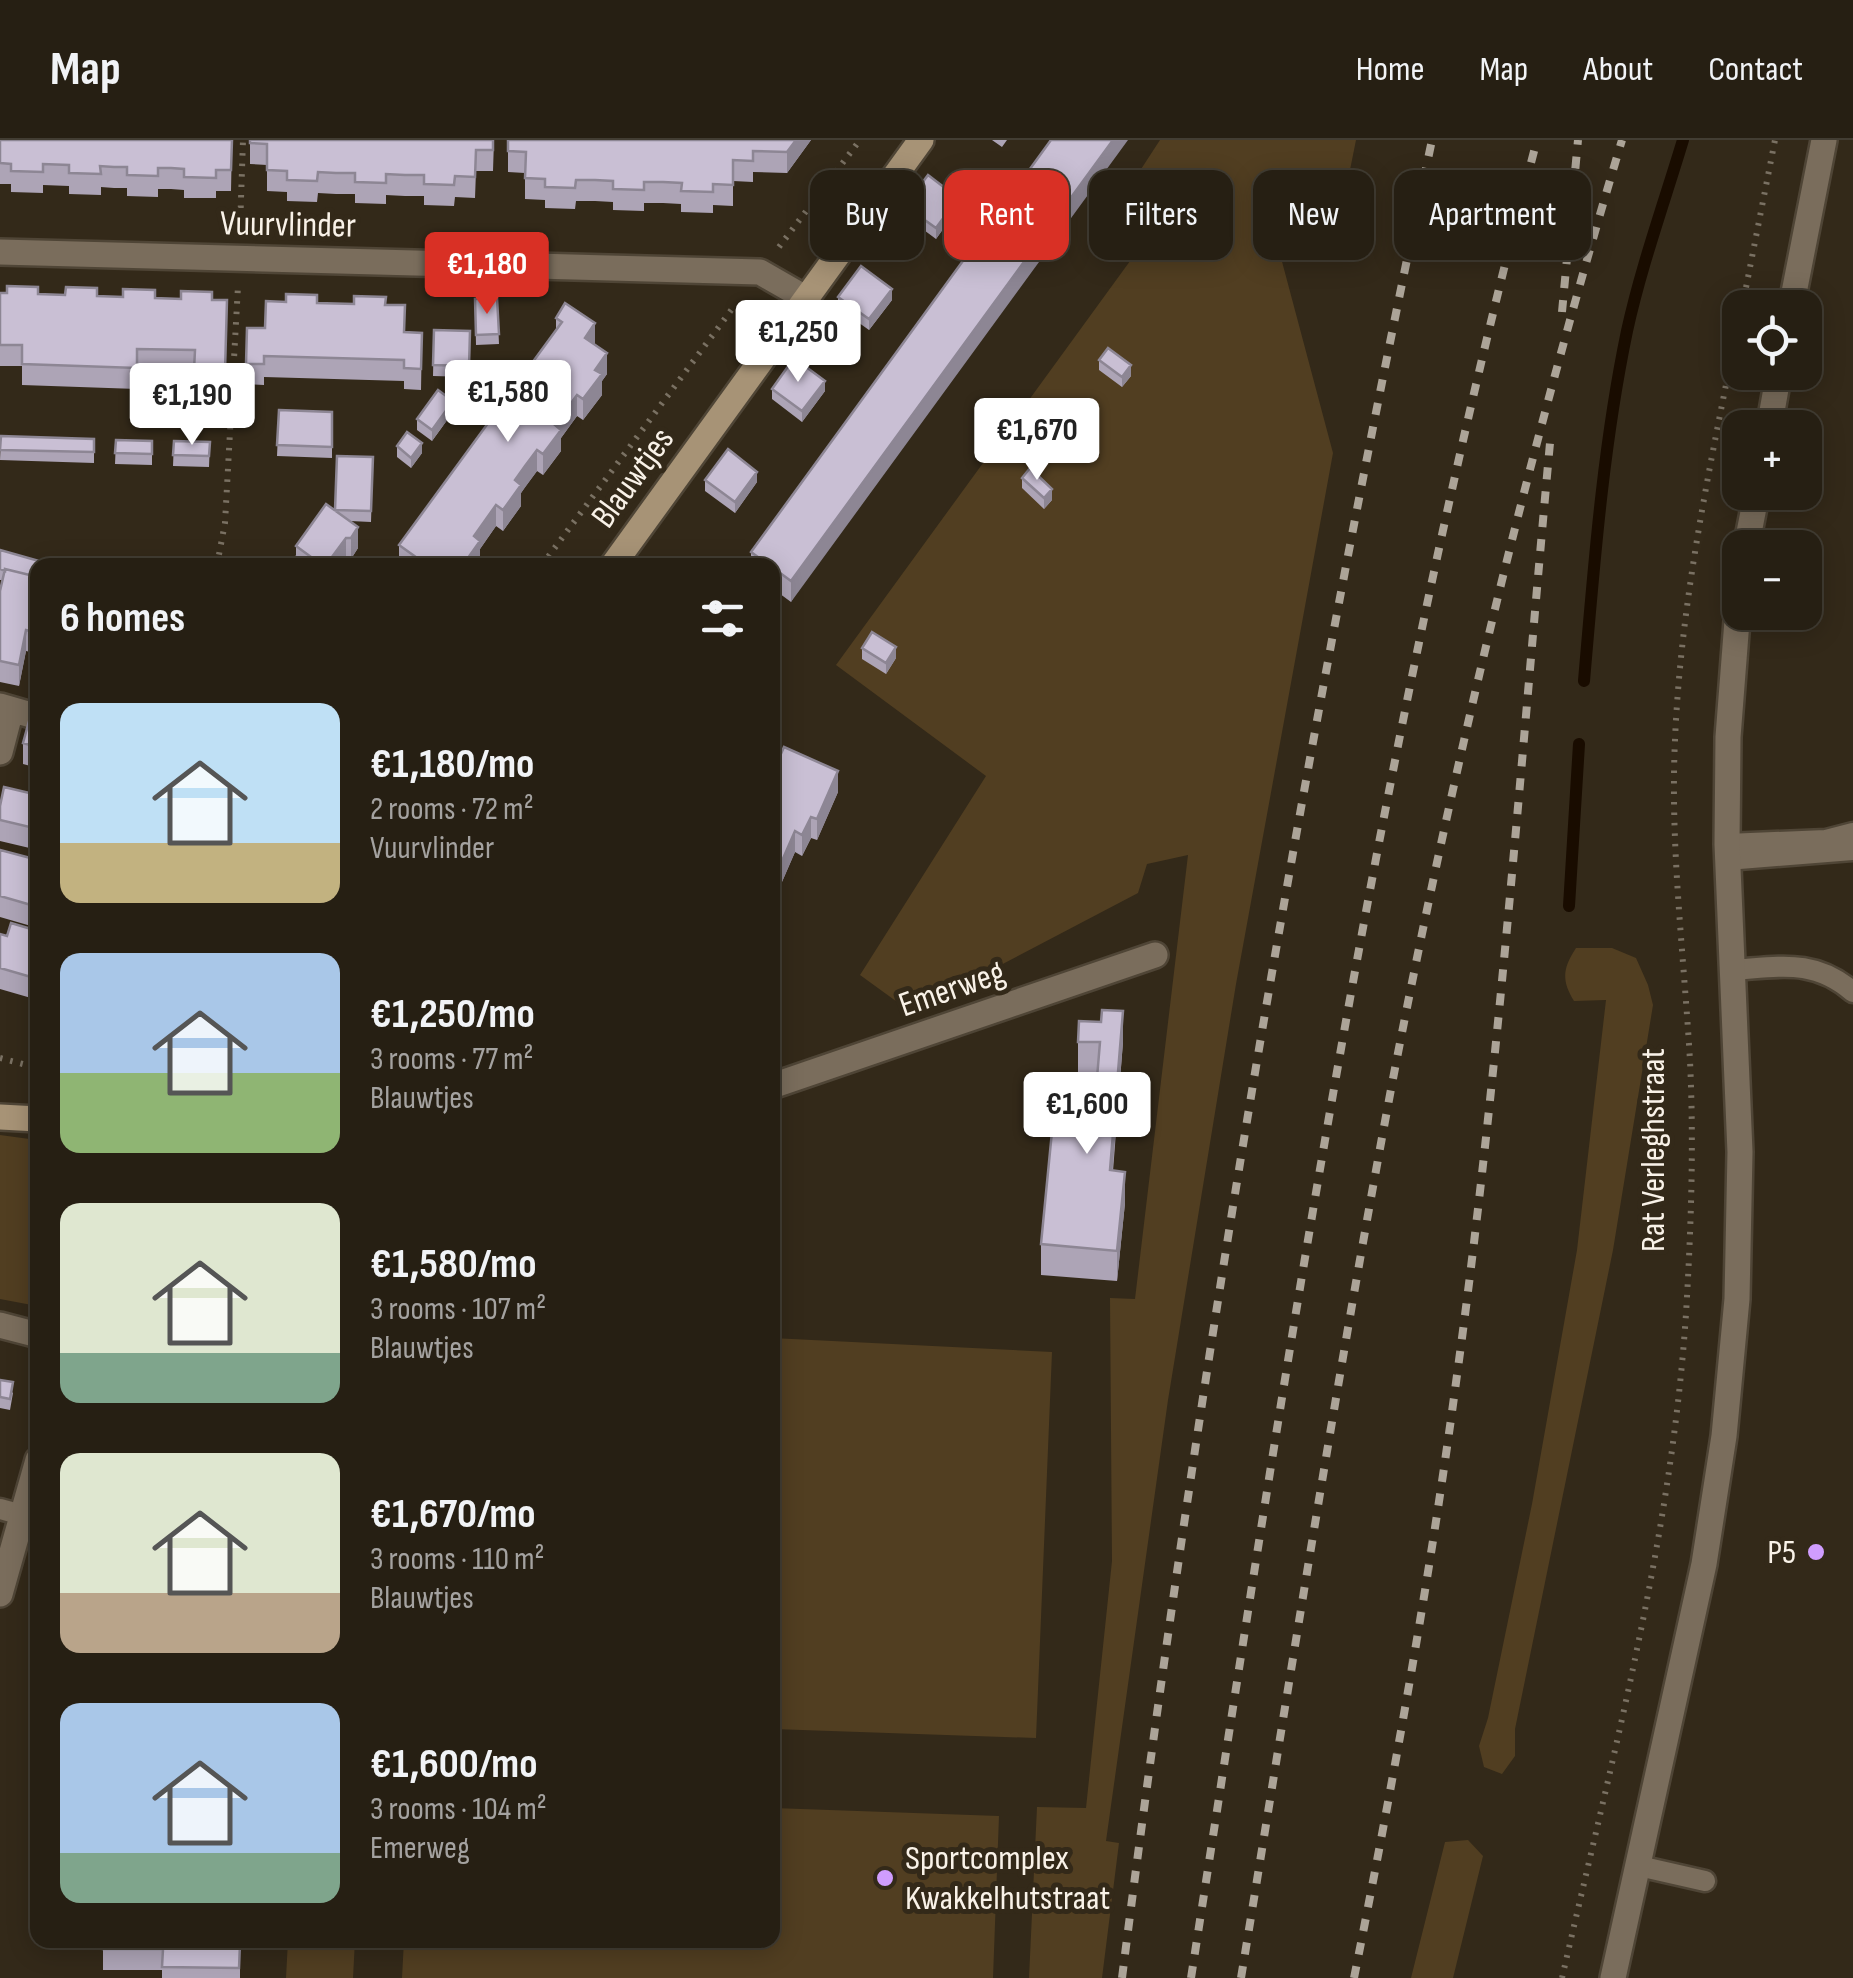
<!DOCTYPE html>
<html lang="en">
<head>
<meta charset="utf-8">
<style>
	:root { --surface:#261f13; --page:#322c21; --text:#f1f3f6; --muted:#a4a2a0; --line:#423d33; --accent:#d93025 }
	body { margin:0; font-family:"Sofia Sans Condensed",sans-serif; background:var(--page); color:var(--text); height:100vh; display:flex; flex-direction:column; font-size:38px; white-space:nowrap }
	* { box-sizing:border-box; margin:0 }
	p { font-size:32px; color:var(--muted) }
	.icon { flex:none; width:55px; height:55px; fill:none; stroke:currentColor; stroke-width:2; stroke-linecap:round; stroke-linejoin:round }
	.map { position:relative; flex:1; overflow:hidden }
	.sheet { position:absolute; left:30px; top:418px; width:750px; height:1390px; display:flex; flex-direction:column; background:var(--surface); border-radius:20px; box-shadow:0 5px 25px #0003,0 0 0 2px var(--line) }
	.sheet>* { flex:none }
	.top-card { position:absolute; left:810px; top:30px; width:892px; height:90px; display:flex; gap:20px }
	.controls { position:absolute; left:1722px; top:150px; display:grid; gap:20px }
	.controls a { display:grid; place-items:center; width:100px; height:100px; border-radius:20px; background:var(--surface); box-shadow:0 5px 25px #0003,0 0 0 2px var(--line); font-size:50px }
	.price { position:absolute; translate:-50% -85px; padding:0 22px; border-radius:10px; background:#fff; color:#222; font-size:32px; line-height:65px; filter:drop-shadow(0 2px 5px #0008) }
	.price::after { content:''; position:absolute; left:50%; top:60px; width:30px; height:22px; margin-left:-15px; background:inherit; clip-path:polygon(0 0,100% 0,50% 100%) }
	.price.active { background:var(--accent); color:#fff }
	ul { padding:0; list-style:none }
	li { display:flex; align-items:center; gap:30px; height:250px; padding:0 30px }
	li span { display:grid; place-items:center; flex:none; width:280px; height:200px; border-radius:20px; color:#555 }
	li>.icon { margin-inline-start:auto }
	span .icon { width:120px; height:120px; fill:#fffc; stroke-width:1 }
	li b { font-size:42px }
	h2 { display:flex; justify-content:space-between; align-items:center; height:120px; padding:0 30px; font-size:42px }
	.chip { padding:0 35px; border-radius:20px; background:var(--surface); box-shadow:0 5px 25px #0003,0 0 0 2px var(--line); font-size:35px; line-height:90px }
	.chip.active { background:var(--accent); color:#fff }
	header { display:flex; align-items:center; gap:60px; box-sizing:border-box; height:140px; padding:0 50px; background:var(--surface); border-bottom:2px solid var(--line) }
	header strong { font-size:48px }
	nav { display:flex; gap:55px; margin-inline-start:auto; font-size:35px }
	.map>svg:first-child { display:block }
</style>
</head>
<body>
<header>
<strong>Map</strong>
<nav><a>Home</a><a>Map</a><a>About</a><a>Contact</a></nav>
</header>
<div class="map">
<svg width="1853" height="1838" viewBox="0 0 1853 1838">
	<rect width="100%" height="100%" fill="#332919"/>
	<!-- green -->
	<path fill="#513e21" d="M1160,0H1356L1349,35L1260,39L1333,313L1236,844L1168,1260L1106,1701L1119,1703L1102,1838H1029L1037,1667L1086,1668L1112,1421L1110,1158L1135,1159L1188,715L1147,724L1138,753L911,872L860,835L986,636L836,525L1181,51L1117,66Z
		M1576,808H1612L1636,818L1648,845L1653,865L1613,1110L1515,1589V1616L1502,1634L1484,1627L1479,1606L1488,1578L1532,1364L1577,1110L1606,860L1574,861C1561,840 1563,828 1576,808Z
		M0,995L37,1000V1166L0,1159Z
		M772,1198L1052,1212L1036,1598L773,1589Z
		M773,1668L999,1676L993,1838H402L404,1800H772Z
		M1468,1700L1483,1716L1453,1838H1411L1445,1702Z
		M288,1800H355L353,1838H286Z"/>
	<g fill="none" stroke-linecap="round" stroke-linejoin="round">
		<!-- stream -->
		<path stroke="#190c00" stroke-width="12" d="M1584,541C1594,425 1603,306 1627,191C1641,127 1664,63 1683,0
			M1569,766L1579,604"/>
		<defs>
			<path id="lane" d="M1727,704L1826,700L1853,693
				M1727,720L1853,710
				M1732,830C1779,827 1814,818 1853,852
				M0,1369L22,1375
				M1639,1726L1705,1741"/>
			<path id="street" d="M0,112L760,132L807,159
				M1791,168L1824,0
				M1769,288L1779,232
				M1746,408L1757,352
				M0,566L38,577
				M0,612L11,570
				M772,946L1155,815
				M0,1185L38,1195
				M0,1454L38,1320
				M1613,1838L1704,1424L1724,1296L1737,1159L1740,1012L1727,704L1728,597L1740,442"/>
			<path id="secondary" d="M613,425L921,0
				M0,977L38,979"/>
		</defs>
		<!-- lane casing -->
		<use href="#lane" stroke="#4f4536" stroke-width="25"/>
		<!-- street casing -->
		<use href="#street" stroke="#4f4536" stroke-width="30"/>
		<!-- secondary casing -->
		<use href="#secondary" stroke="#4f4536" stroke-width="30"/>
		<!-- path -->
		<path stroke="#7a7163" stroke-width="6" stroke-dasharray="2.5 8" stroke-linecap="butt" d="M240,89L243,0
			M779,107L860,0
			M1742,168L1775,0
			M217,425L225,383L238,146
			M542,425L735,165
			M0,918L38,928
			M1562,1838C1612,1619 1671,1400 1686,1174C1691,1090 1694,1005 1690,921C1684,815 1670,707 1675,600C1681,456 1712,316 1740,175"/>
		<!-- lane -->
		<use href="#lane" stroke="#7a6d5c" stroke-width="20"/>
		<!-- street -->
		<use href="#street" stroke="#7a6d5c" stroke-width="25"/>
		<!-- secondary -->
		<use href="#secondary" stroke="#a79376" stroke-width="25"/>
		<!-- rail -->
		<path stroke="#aca498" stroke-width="8" stroke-dasharray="12 12" stroke-linecap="butt" d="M1562,172L1578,0
			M1122,1838C1200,1221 1303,608 1432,0
			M1191,1838C1287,1222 1377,604 1537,0
			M1241,1838C1290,1540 1336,1241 1392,944C1453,626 1529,310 1622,0
			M1354,1838C1394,1638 1430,1438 1457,1235C1500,922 1522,606 1551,292"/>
	</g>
	<!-- wall -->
	<path fill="#ada4b6" d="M0,0H232L231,51H216V58H184V50L171,49H158V57L127,56V48H114L101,47V55L69,54V46L43,45V53L11,52V44H0Z
		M250,0H494L493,31H476L475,58L455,57L454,66L424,65V56H405L386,55V64L355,63V54H336L318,53L317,62L287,61V52L267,51V25L250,24Z
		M508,0H811L787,33L753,32V42L733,41V66L713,65V73L681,72V64L663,63H644V71L613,70V62L595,61H576L575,69L545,68V60L525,59V33L508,32Z
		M992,0H1007L1002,7Z
		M1051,0L791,462L772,448V425H751V412Z
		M905,66L958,68L936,99L905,76Z
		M0,153L227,160L225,252L194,251V231L137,230V249L22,245V226H0Z
		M838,157L892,160L869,190L838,168Z
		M497,158L499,204L476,205L475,159Z
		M317,163L385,165L405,192L422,193L421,250L404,249V241L264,237V245L246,244L247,188H265Z
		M556,178L594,204L607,234L602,241V255L583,280L577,276L561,298V311L543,335L537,331L525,347L521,353V366L503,391L496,386L480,409V422L478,425H399V405L556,190Z
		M434,190L470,191L469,237L433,236Z
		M1099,220L1131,236L1122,247L1099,230Z
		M772,249L825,251L802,282L772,259Z
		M279,270L332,272V318L277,316Z
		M453,272L432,301L417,290V279Z
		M1,296L94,299V323L0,320Z
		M116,300L152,301V325L115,324Z
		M174,301L210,302L209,327L173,326Z
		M1012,302L1037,310L1028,324L1012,313Z
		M397,306L422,313L411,328L397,317Z
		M373,317L371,382L350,381L358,408L351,419H346L342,425H290L296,417V406L335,370Z
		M1022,338L1052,360L1044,369L1022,348Z
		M705,340L757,342L735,373L705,351Z
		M0,410L38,425V514L26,511L19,546L0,542V451L3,440H0Z
		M862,508L896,518L886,534L862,519Z
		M38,584V628L23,624V603Z
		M772,634L838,652L817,700L811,698L802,716L795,712L775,758L772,756Z
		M38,655V710L0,701V666Z
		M0,710L38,720V788L0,777Z
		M38,791V860L0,849V794L7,796Z
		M1078,902H1123L1113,1031L1125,1063L1117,1141L1041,1135V1104L1094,974L1098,933L1078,932Z
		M0,1240L13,1253L10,1270L0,1268Z
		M103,1800L240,1804V1838H162V1830H103Z"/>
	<!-- shaded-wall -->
	<path fill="#8d8694" d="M796,0H811L787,33V12Z
		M1113,0H1128L791,462V441Z
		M958,58V68L936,99V88Z
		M892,149V160L869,190V179Z
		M595,183V204L585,198Z
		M607,213V234L602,241V255L583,280V259L595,230Z
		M1131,225V236L1122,247V237Z
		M825,241V251L802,282V271Z
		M577,255V276L561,298V311L543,335V314L555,285Z
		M453,261V272L432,301V290Z
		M1037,300V310L1028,324V313Z
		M422,303V313L411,328V318Z
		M537,310V331L521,353V366L503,391V370L515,340Z
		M757,332V342L735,373V362Z
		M1052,349V360L1044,369V358Z
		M496,365V386L480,409V422L478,425H463L474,396Z
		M358,387V408L351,419V398Z
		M346,398V419L342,425H326Z
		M26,490V511L19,546V525Z
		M896,507V518L886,534V523Z
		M838,631V652L817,700V679Z
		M811,677V698L802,716V695Z
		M795,691V712L775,758V737Z
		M1123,871V902L1110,1061V1030Z
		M1125,1032V1063L1117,1141V1111Z"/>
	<!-- building -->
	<path fill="#c9bfd4" stroke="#8d8694" stroke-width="2.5" d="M0,0H232L231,30H216V38L184,37V29L171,28H158V36L127,35V27H114L100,26L101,34L69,33V25L43,24V32L11,31V24L0,23Z
		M250,0H493V10H476L475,37L455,36L454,45L424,44V35H405L386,34V43L355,42V33H336L318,32L317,41L287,40V31L267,30V4L250,3Z
		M508,0H796L787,12L753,11V21L733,20V45L713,44V52L681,51L682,43L663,42H644V50L613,49V41L595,40H576L575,48L545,47V39L525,38L526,12L508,11Z
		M1051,0H1113L791,441L772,427V425H769L751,412Z
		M928,35L958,58L936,88L905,66Z
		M861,126L892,149L869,179L838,157Z
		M7,146L38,147V154L65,155L66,147L97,148V156L123,157V149L155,150V158L181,159V151L212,152V160H227L225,231L194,230L195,210L137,209V228L22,224V205H0V153H7Z
		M286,154L317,155V163L354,164V156L386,157L385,165H405L404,192L422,193L421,229L404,228V220L264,216V224H246L247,188H265L266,161L286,162Z
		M497,158L499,194L476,195L475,159Z
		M565,163L595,183L585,198L607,213L595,230L602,234L583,259L577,255L555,285L561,290L543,314L537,310L525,326L515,340L521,345L503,370L496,365L474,396L480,401L463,425L456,421L453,425H427L399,405L562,182L556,178Z
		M434,190L470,191L469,226L433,225Z
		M1108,208L1131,225L1122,237L1099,220Z
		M794,218L825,241L802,271L772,249Z
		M438,250L453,261L432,290L417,279Z
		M279,270L332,272V307L277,305Z
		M1021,289L1037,300L1028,313L1012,302Z
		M407,292L422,303L411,318L397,306Z
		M1,296L94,299V312L0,310Z
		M116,300L152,301V314L115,313Z
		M174,301L210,302L209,316L173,315Z
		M728,309L757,332L735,362L705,340Z
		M337,316L373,317L371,371L335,370Z
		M1030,328L1052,349L1044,358L1022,338Z
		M326,364L358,387L351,398H346L326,425H322L296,406Z
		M0,410L53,425H38V437L5,429V431L0,429Z
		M296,417L307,425H290Z
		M5,429L38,437V493L26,490L19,525L0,521V451Z
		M872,492L896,507L886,523L862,508Z
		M29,581L38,584V607L23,603Z
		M784,607L838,631L817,679L811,677L802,695L795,691L775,737L772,735V634Z
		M4,647L38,655V689L0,680V666Z
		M0,710L38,720V767L0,756Z
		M11,783L38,791V839L0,828V794L7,796Z
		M1102,870L1123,871L1110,1030L1125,1032L1117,1111L1041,1104L1054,971L1094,974L1100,902H1078L1079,881L1101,882Z
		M0,1240L13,1242L10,1259L0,1257Z
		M103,1800H188V1803L240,1804L239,1828L162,1827L163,1809H103Z"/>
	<!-- markers -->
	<g fill="#d09dfe" stroke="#332919" stroke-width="4">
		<circle cx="1816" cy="1412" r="10"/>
		<circle cx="885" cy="1738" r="10"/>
	</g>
	<g text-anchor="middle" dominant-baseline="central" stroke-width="10" stroke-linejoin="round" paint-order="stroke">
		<!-- street labels -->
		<g font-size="35" fill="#f9f2e8" stroke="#332919">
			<text transform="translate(288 85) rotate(1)">Vuurvlinder</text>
			<text transform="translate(633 338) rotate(-54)">Blauwtjes</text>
			<text transform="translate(952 849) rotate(-19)">Emerweg</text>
			<text transform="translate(1653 1010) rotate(-90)">Rat Verleghstraat</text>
		</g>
		<!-- poi labels -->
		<g font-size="35" fill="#f9f2e8" stroke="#332919" text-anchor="end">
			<text x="1796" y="1412">P5</text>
			<text x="905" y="1718" text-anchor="start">Sportcomplex<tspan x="905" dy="40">Kwakkelhutstraat</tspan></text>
		</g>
	</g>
</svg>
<div class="controls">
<a><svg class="icon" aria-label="locate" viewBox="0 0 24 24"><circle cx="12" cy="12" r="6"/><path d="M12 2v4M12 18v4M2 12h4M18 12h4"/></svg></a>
<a>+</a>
<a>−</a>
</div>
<b class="price active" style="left:487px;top:177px">€1,180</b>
<b class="price" style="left:798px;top:245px">€1,250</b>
<b class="price" style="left:508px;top:305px">€1,580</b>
<b class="price" style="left:192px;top:308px">€1,190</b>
<b class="price" style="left:1037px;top:343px">€1,670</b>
<b class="price" style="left:1087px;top:1017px">€1,600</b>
<div class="top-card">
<a class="chip">Buy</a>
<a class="chip active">Rent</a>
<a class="chip">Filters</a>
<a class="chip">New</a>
<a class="chip">Apartment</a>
</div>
<section class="sheet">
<h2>6 homes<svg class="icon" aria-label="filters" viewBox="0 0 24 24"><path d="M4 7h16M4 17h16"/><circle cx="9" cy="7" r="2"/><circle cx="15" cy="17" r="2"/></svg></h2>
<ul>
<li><span style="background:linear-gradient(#bfe0f5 70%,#c2b280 0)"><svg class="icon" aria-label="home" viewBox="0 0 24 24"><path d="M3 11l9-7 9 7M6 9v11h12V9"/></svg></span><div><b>€1,180/mo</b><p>2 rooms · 72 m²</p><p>Vuurvlinder</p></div></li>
<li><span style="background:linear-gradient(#a9c7e8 60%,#8fb573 0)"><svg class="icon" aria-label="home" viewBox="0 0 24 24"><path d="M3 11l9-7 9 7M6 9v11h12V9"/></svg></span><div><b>€1,250/mo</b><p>3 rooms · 77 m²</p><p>Blauwtjes</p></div></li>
<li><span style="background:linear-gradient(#dfe7d0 75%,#7fa58c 0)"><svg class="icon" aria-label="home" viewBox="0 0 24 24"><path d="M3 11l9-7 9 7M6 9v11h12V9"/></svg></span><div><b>€1,580/mo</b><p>3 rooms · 107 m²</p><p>Blauwtjes</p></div></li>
<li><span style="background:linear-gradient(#dfe7d0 70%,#b9a48a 0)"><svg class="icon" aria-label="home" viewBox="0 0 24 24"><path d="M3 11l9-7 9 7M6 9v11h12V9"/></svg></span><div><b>€1,670/mo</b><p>3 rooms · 110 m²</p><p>Blauwtjes</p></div></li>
<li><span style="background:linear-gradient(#a9c7e8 75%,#7fa58c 0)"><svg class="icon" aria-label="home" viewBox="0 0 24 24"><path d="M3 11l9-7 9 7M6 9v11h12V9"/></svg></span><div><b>€1,600/mo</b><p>3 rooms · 104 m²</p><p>Emerweg</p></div></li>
</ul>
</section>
</div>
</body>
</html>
